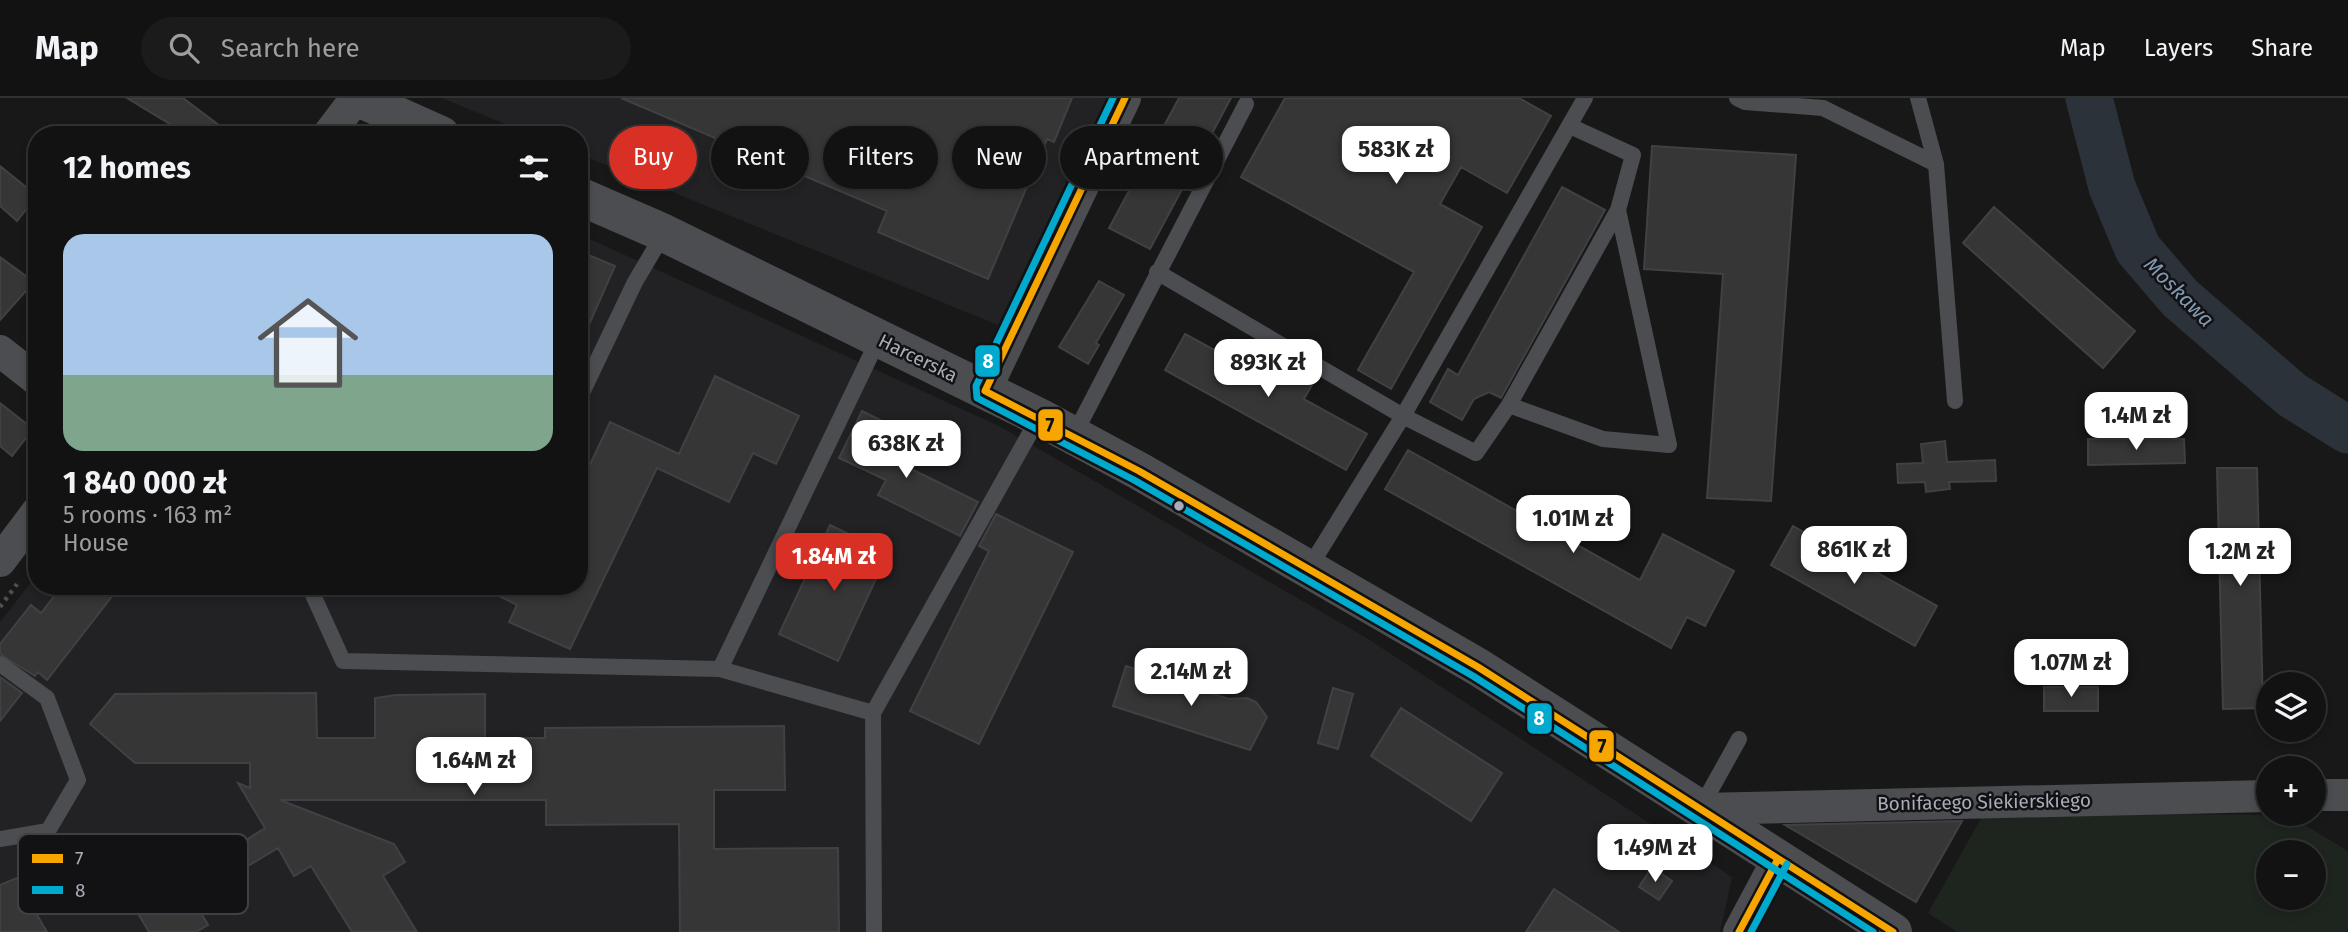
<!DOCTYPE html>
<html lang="en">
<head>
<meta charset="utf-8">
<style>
	:root { --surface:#121212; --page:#1b1b1b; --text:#f1f3f6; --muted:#9c9e9f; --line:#313232; --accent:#d93025 }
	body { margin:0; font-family:"Fira Sans",sans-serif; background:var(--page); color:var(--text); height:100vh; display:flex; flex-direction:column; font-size:26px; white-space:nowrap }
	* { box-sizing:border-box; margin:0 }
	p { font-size:23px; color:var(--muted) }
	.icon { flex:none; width:38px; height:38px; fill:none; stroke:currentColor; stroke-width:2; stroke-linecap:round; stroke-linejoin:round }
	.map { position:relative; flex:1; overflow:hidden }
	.drawer { position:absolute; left:28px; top:28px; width:560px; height:469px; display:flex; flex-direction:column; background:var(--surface); border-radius:28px; box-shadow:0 4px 10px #0003,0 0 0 2px var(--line) }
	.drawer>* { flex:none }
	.top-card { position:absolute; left:609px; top:28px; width:665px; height:63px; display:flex; gap:14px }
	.buttons { position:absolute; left:2256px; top:574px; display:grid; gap:14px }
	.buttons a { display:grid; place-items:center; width:70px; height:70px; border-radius:50%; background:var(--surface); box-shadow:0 4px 10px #0003,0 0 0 2px var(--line); font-size:35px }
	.price { position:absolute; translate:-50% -60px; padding:0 16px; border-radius:14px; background:#fff; color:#222; font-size:23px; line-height:46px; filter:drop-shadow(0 2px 4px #0008) }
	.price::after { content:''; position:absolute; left:50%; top:42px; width:21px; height:16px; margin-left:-10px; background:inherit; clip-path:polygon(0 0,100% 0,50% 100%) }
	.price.selected { background:var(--accent); color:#fff }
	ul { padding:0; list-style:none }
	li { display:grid; align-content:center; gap:14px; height:371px; padding:0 35px }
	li+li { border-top:2px solid var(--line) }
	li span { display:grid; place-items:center; height:217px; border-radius:21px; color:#555 }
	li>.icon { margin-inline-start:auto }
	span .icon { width:126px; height:126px; fill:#fffc; stroke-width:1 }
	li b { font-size:30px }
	h2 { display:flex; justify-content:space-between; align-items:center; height:84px; padding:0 35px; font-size:30px }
	.pill { padding:0 24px; border-radius:32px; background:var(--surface); box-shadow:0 4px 10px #0003,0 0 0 2px var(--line); font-size:24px; line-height:63px }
	.pill.selected { background:var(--accent); color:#fff }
	header { display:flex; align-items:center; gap:42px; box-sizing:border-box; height:98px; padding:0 35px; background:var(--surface); border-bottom:2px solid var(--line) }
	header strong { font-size:33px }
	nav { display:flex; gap:38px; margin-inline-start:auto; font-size:24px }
	.search { width:490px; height:63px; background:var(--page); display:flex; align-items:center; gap:18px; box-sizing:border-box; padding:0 24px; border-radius:38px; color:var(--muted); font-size:26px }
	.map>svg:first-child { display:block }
</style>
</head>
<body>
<header>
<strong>Map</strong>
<div class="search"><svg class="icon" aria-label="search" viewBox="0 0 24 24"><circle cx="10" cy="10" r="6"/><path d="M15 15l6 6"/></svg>Search here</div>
<nav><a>Map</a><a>Layers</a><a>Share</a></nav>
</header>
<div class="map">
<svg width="2348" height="834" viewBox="0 0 2348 834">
	<rect width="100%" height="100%" fill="#181818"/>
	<!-- built -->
	<path fill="#222224" d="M442,0H1107L998,227L579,56V37H532Z
		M579,136L999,328L1365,539L1732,779L1720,834H0V524L37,477V488H579Z"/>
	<!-- green -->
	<path fill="#1e251f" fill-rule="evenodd" d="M1984,715L2288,717L2348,753V834H1957L1928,815ZM2268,754H2314V800H2268Z"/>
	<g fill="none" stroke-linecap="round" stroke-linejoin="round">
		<!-- river -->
		<path stroke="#2b323a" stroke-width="47" d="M2089,0L2112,89L2138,151L2180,200L2292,297L2348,332"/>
	</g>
	<!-- building -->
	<path fill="#363637" stroke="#404144" stroke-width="2" d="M127,0H183L232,37H188Z
		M621,0H1072L1054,44L1047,41L988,181L878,134L887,113Z
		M1179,0H1231L1150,151L1109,130Z
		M1285,0H1519L1551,18L1507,95L1461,69L1440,106L1482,129L1391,291L1358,272L1414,174L1241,79Z
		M1652,48L1796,57L1771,403L1707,400L1723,176L1644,171Z
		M0,68L37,98L17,123L0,108Z
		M1562,89L1605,112L1501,300L1489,294L1474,301L1462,322L1430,304L1448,271L1458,277Z
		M1994,109L2135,233L2103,270L1963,145Z
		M579,153L615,168L579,249Z
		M0,159L34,184L0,222Z
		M1099,183L1124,197L1096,245L1099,247L1088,266L1059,249Z
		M1185,236L1249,271L1257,257L1312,287L1304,301L1367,336L1346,372L1165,272Z
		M715,278L799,318L776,366L753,355L729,404L657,370L570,551L509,524L517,507L479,488H579V372L586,375L610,324L679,356Z
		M0,305L33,331L12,358L0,348Z
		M862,313L888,326L875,353L978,404L960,438L878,397L886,382L839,360Z
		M2088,341H2184L2185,365L2088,367Z
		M1945,343L1947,364L1995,362L1996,383L1949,384L1950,391L1926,394L1925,384L1898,385L1897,366L1923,365L1921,346Z
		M1408,352L1640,482L1663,436L1734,473L1705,528L1687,519L1671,550L1385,391Z
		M2217,370H2257L2263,610L2223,611Z
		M996,416L1073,454L979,646L910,613L989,453L979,448Z
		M830,427L888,455L838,563L779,536Z
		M1793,428L1937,508L1915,548L1771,467Z
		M62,488H120L47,582L38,574L35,578L0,556V546L31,507L41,515Z
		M1126,568L1229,601L1247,600L1256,604L1267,619L1250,652L1113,608Z
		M0,579L22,595L0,623Z
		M2044,589H2098V613H2044Z
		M1333,590L1353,596L1338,651L1318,645Z
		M316,595L317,640H375V600L396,597L485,596V640H545V630L784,628L785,692H714V751L838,750L839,834H680L679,726L546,727V702H280L394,746L405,764L383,778L417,834H352L311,768L294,778L278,750L193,801L208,827L196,834H149L136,812L265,730L238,685L250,690V665H135L90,626L115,596Z
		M1401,610L1502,675L1471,723L1371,658Z
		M1962,723L1916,804L1785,727Z
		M109,741L123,775L34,812L47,834H0V787Z
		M1652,769L1672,783L1659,802L1639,789Z
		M1554,791L1619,834H1526Z"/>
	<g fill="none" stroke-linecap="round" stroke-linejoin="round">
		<!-- path -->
		<path stroke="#4e4f53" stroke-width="4.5" stroke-dasharray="3.5 5" stroke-linecap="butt" d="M0,509L17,486"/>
		<!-- service -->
		<path stroke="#4c4d51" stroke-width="16" d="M1737,0L1745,4L1823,10L1936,66
			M1918,0L1936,66L1955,303
			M1157,174L1403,318L1476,355L1509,307L1618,112
			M579,301L635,184L664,135
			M1509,307L1603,341L1669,347L1618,112L1633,57L1570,28
			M1074,337L1246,6
			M1309,470L1403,318L1585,0
			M309,488L343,563L720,571L873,615
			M0,566L47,600L78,682L48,733L0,741
			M720,571L879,240
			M1700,711L1739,641
			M874,834L873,615L1039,319"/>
		<!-- minor -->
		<path stroke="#4c4d51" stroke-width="32" d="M328,37L356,0
			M0,253L37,282
			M985,293L1125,0
			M0,463L37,414
			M2314,697H2348
			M1700,711L2268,698
			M1739,834L1778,761"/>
		<!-- tertiary -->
		<path stroke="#4c4d51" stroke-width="38" d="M358,0L441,37
			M579,98L664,135L1039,319L1139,373L1478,569L1893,834"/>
		<defs>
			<path id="bus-1" d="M1125,0L985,293L1139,373L1478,569L1893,834
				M1739,834L1778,761"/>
			<path id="bus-2" d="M1113,0L976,288L977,300L1134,382L1473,578L1873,834
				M1751,834L1787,766"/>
		</defs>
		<!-- bus-1 casing -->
		<use href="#bus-1" stroke="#121214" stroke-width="12"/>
		<!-- bus-2 casing -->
		<use href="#bus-2" stroke="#121214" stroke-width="12"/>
		<!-- bus-1 -->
		<use href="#bus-1" stroke="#f7a600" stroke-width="7"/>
		<!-- bus-2 -->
		<use href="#bus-2" stroke="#00a9ce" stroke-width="7"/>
	</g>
	<!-- markers -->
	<circle fill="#a9adb9" stroke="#121214" stroke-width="2.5" cx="1179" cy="408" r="6"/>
	<g text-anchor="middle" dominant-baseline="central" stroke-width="5" stroke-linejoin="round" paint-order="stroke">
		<!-- street labels -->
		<g font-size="19" fill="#a9adb9" stroke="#121214">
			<text transform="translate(918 260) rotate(26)">Harcerska</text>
			<text transform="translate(1984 704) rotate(-1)">Bonifacego Siekierskiego</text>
		</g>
		<!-- water labels -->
		<g font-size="21" font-style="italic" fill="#819ab3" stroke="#121214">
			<text transform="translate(2179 194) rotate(45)">Moskawa</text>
		</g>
	</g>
	<!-- legend -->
	<rect x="18" y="736" width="230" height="80" rx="10" fill="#121214" stroke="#3f4046" stroke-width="2"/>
	<rect x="32" y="756" width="31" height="9" fill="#f7a600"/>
	<rect x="32" y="788" width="31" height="8" fill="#00a9ce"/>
	<g font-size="19" fill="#a9adb9">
		<text x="75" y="767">7</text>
		<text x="75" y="799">8</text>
	</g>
	<g stroke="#121214" stroke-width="2.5">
		<rect x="974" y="246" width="27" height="34" rx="7" fill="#00a9ce"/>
		<rect x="1037" y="310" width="27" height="34" rx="7" fill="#f7a600"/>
		<rect x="1526" y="604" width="27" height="33" rx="7" fill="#00a9ce"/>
		<rect x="1588" y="631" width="27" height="34" rx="7" fill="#f7a600"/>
	</g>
	<g font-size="19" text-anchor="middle" font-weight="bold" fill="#fff">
		<text x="988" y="270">8</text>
		<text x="1539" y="627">8</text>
	</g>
	<g font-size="19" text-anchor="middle" font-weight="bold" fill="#111">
		<text x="1050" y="334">7</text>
		<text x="1602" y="655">7</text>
	</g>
</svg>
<div class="buttons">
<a><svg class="icon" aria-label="layers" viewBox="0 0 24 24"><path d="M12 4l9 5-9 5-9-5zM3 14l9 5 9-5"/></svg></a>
<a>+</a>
<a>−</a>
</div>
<b class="price" style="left:1396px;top:88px">583K zł</b>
<b class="price" style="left:1268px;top:301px">893K zł</b>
<b class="price" style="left:2136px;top:354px">1.4M zł</b>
<b class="price" style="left:906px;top:382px">638K zł</b>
<b class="price" style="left:1573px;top:457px">1.01M zł</b>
<b class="price" style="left:1854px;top:488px">861K zł</b>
<b class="price" style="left:2240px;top:490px">1.2M zł</b>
<b class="price selected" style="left:834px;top:495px">1.84M zł</b>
<b class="price" style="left:2071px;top:601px">1.07M zł</b>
<b class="price" style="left:1191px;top:610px">2.14M zł</b>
<b class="price" style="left:474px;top:699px">1.64M zł</b>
<b class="price" style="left:1655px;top:786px">1.49M zł</b>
<div class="top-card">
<a class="pill selected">Buy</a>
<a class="pill">Rent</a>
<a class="pill">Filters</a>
<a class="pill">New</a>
<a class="pill">Apartment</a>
</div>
<section class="drawer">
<h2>12 homes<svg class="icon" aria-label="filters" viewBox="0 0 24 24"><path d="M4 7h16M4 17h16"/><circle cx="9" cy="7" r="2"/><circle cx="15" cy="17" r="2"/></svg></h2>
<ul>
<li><span style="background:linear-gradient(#a9c7e8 65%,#7fa58c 0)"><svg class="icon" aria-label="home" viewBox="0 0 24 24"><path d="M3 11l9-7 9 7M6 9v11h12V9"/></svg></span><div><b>1 840 000 zł</b><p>5 rooms · 163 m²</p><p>House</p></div></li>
</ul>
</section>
</div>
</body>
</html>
